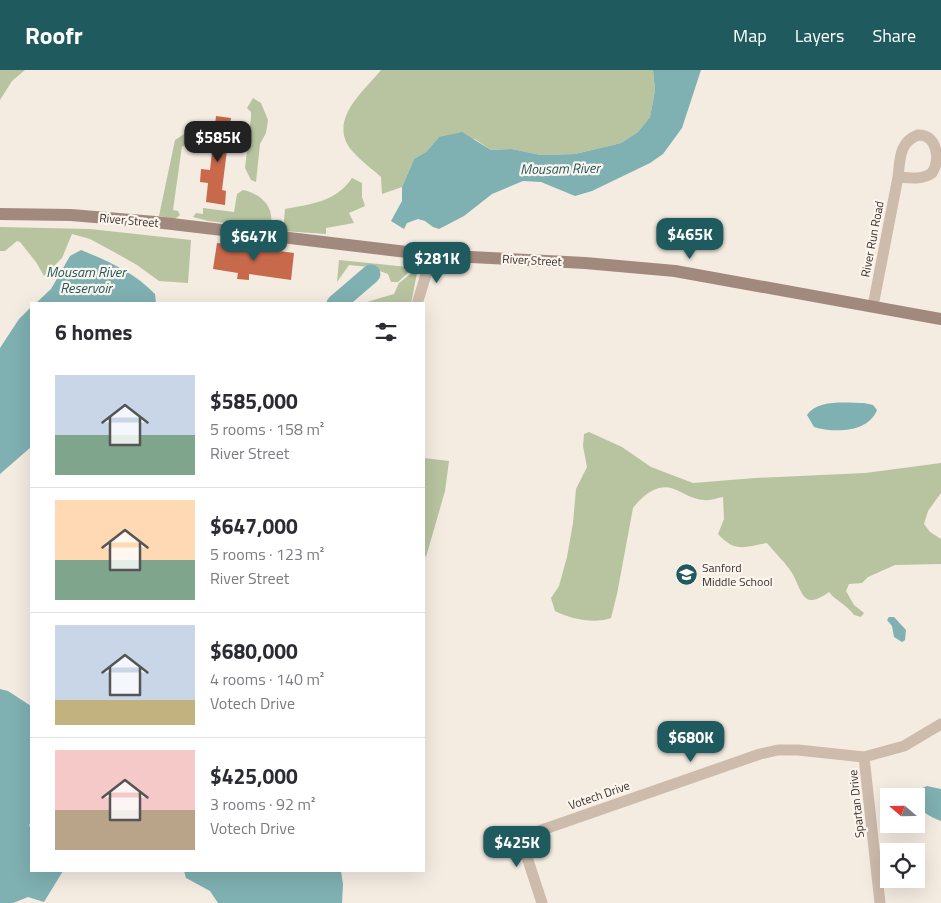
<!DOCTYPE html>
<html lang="en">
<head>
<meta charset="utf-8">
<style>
	:root { --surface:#fff; --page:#f2f2f3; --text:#2b2b33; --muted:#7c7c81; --line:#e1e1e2; --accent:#1f5a5e }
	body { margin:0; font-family:"Titillium Web",sans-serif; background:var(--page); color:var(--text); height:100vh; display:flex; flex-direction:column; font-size:19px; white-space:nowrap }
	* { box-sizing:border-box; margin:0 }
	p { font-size:16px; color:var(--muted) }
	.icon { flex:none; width:28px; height:28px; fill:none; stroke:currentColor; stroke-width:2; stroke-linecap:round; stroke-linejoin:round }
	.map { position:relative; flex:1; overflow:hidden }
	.side { position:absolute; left:30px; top:232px; width:395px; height:570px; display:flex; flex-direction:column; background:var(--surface); border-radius:0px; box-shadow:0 5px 20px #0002 }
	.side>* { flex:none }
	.needle { width:32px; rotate:290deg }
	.buttons { position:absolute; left:880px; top:718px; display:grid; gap:10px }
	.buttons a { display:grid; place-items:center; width:45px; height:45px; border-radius:0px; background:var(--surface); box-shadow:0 5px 20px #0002; font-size:25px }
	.price { position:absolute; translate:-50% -42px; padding:0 11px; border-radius:10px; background:var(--accent); color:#fff; font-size:16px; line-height:32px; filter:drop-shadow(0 1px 2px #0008) }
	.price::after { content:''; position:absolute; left:50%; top:30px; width:15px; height:11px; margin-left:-8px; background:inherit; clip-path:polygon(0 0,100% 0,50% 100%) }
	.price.on { background:#222; color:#fff }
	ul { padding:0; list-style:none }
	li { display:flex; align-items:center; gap:15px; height:125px; padding:0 25px }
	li+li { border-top:1px solid var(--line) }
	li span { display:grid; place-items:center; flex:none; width:140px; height:100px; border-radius:0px; color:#555 }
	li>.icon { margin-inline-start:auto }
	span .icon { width:60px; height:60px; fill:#fffc; stroke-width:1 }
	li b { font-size:21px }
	h2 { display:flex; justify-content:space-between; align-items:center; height:60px; padding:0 25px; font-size:21px }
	header { display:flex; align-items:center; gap:30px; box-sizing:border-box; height:70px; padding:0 25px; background:var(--accent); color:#fff }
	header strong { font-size:24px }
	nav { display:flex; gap:28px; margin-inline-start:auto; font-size:18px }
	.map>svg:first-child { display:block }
</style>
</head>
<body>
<header>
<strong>Roofr</strong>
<nav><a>Map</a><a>Layers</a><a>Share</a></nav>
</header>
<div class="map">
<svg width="941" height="833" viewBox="0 0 941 833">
	<rect width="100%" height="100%" fill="#f4ebe1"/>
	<!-- green -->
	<path fill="#b8c4a0" d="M0,0H25L12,11L0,30Z
		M381,0H653L655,20L650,47L638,62L621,73L575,84L541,85L512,79L491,80L475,69L439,67L426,82L414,89L402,117L382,124L381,107C371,98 357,88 349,77C330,48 364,21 381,0Z
		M253,28L261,33L268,50L266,63L260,74L256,112L251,110L245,98L251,47V42L247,38Z
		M204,51L194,77L182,76L173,140L178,141L180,145L175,149L159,146L175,70Z
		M352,108L362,113V127L365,136L349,143L354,153L326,158V164L283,161L285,139C311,134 336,132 352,108Z
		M243,120C262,124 276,138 270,158L208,151L193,147L196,143L203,144V138L234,142L237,124Z
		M0,157L90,159L191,170L188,213L159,211L137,195L114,182L90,169L72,164L62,188L44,206L36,192L20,172L17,171L5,181H0Z
		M339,190L408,197L411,200L398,212H391L388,204L369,197L349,195L337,212Z
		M413,202L417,203L411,234H360L394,224L399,213Z
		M589,362L622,377L651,397L693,413L755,408L865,403L941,393V423L928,441L924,454L930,462L941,469V494L895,495L868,507L862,513L849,514L846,521L854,535L864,543L861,547L854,545C847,535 836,531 829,522C800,543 803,518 790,500C783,490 774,482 767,473C745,477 735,483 718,464L724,449L723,427C717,428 710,431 704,430C692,429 684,423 674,419C658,412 642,426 633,438L617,524L611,548C595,554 570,549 555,541L551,528L559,516L567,487L573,453L576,419L587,397L583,376L584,364Z
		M424,388L449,391L445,421L426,487L424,484Z"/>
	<!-- water -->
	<path fill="#7fb0b2" d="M653,0H701L682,58L663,84L650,93L592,121L575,126L541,112L523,111L492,124L464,146L439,159L433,157L425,151L418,149L407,153L404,159L391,151L402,131V117L414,89L426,82L439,67L462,62L491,80L512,79L541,85L575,84L621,73L638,62L650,47L655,20Z
		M81,180C108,191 135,203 155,224L156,234H35L51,219L70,186Z
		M31,237V377L0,404V278L19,249Z
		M864,333L873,335L877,340C868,363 834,363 814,357L807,345C818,329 846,333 864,333Z
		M889,547H894L906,560L905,570L902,572L894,567L892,556L887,550Z
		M0,619L8,621L31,636V752L28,757L31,754V801H63L44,832L28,827L13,833H0Z
		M927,716L941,719V751C929,746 921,743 916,730L920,719Z
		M184,801H341L343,814L342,833H218L210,821L186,808Z"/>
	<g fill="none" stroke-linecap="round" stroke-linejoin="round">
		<!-- river -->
		<path stroke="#7fb0b2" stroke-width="19" d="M336,234L371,204"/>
	</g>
	<!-- building -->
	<path fill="#c8694b" d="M216,46L231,48L222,120L226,121L225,135L206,132L208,113L200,112L201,99L210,100Z
		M217,173L294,183L291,210L249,204V210L237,209L238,203L213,199Z"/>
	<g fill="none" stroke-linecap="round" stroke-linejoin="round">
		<!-- street -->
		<path stroke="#cdbbac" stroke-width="11" d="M918,65C937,64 941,90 932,103C922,110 909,108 898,107C900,90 899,72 918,65Z
			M417,234L432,185
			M873,236L898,107
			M864,687L880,833
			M542,833L525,781L530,766L539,761L760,684L778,680H798L864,687L904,676L941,654"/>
		<!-- secondary -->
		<path stroke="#a18a7d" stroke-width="12" d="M0,144L71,145L155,152L432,185L585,193L675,201L941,249"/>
	</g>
	<!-- icons -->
	<defs>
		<symbol id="school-disc" viewBox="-11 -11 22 22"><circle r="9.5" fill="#1f5a5e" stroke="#fbf5ee"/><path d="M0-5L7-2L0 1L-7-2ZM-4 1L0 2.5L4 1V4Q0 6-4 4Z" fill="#fff"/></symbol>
	</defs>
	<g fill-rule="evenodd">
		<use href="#school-disc" x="674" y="492" width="25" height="25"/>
	</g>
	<g text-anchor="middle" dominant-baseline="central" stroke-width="4.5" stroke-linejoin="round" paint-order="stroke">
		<!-- street labels -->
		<g font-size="12" fill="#3b302b" stroke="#fbf5ee">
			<text transform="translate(129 150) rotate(5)">River Street</text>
			<text transform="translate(872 169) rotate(-79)">River Run Road</text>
			<text transform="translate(532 190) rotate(3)">River Street</text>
			<text transform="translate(599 725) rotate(-19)">Votech Drive</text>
			<text transform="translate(856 734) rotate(-96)">Spartan Drive</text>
		</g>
		<!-- poi labels -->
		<g font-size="12" fill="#3b302b" stroke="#fbf5ee" text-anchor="start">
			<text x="702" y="497">Sanford<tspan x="702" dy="14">Middle School</tspan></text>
		</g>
		<!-- water labels -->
		<g font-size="14" font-style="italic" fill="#1f5a5e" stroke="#fbf5ee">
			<text transform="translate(560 98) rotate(-1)">Mousam River</text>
			<text x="86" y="201">Mousam River<tspan x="86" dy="16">Reservoir</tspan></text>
		</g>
	</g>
</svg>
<div class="buttons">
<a><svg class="needle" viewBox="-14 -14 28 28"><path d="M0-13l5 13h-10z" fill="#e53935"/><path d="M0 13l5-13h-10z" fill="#7c7c81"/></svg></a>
<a><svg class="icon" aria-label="locate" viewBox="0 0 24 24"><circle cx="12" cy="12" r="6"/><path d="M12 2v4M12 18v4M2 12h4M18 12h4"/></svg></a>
</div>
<b class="price on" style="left:218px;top:93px">$585K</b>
<b class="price" style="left:690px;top:190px">$465K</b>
<b class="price" style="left:254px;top:192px">$647K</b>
<b class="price" style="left:437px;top:214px">$281K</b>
<b class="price" style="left:691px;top:693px">$680K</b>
<b class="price" style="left:517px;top:798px">$425K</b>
<section class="side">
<h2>6 homes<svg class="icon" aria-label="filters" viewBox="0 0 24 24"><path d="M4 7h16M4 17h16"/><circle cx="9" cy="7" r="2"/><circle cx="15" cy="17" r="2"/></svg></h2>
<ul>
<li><span style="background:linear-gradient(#c9d6e8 60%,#7fa58c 0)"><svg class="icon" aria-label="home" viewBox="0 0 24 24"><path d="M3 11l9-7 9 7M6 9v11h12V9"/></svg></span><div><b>$585,000</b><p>5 rooms · 158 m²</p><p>River Street</p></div></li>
<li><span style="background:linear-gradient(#ffd9b3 60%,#7fa58c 0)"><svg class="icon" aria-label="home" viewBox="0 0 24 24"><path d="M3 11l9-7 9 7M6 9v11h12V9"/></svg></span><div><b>$647,000</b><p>5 rooms · 123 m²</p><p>River Street</p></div></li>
<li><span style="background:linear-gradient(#c9d6e8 75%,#c2b280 0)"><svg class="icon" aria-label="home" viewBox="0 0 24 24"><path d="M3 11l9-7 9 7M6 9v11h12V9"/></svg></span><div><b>$680,000</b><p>4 rooms · 140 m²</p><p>Votech Drive</p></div></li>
<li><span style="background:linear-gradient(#f6c9c9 60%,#b9a48a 0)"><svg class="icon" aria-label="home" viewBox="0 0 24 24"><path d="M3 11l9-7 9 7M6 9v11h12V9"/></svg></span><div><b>$425,000</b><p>3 rooms · 92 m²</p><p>Votech Drive</p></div></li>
</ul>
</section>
</div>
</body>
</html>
